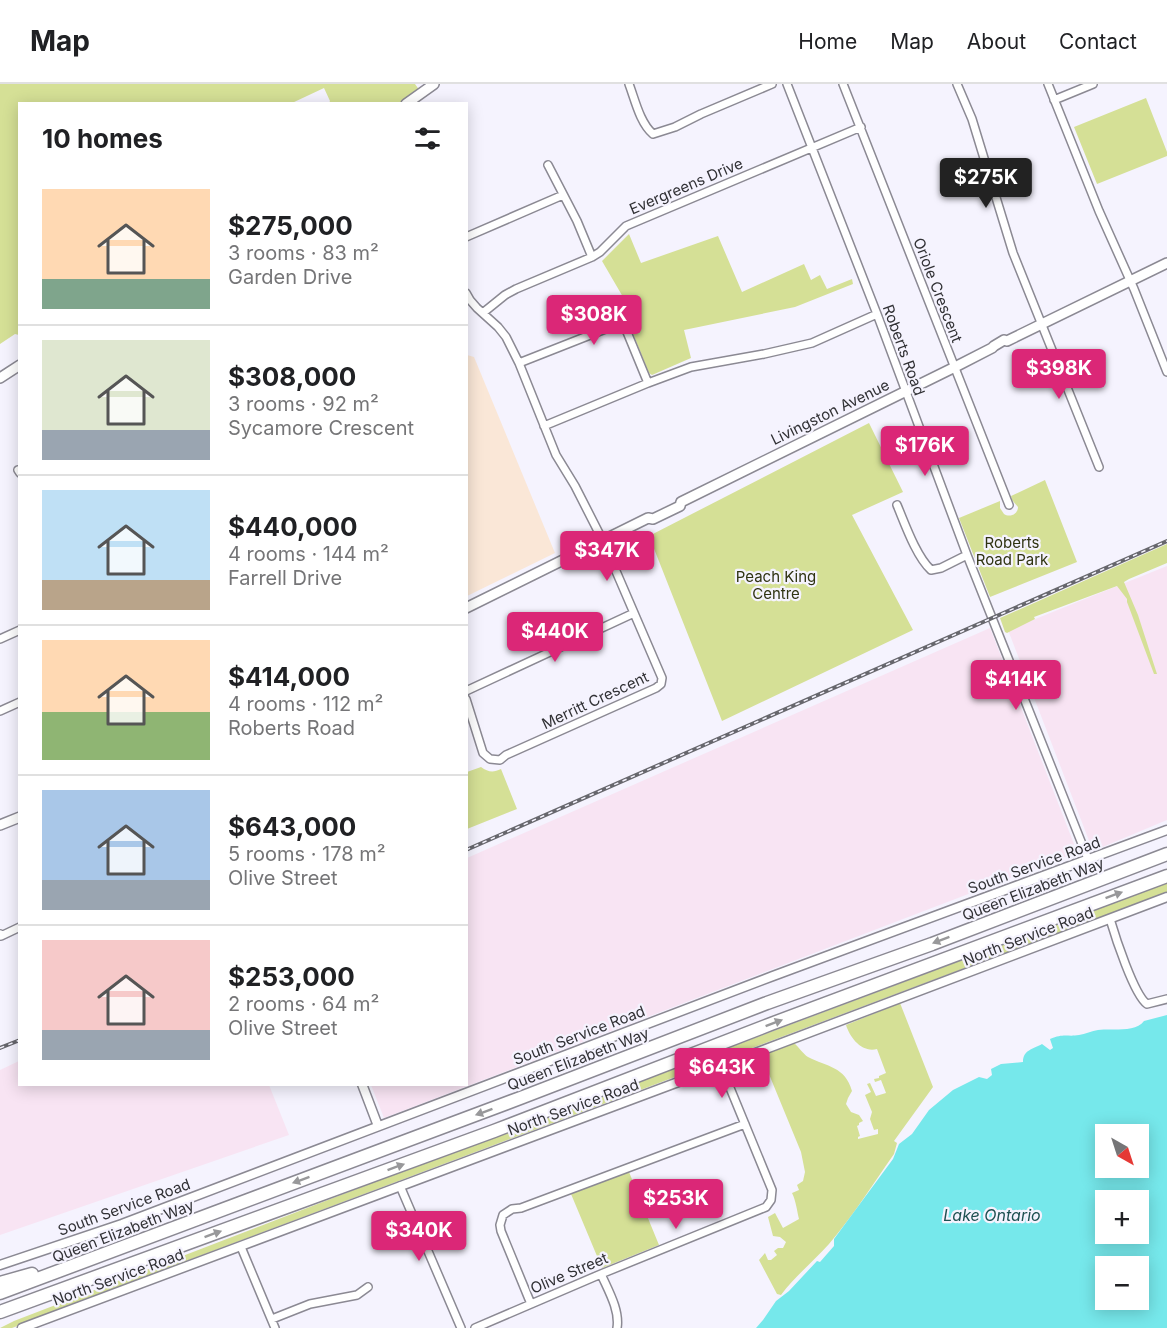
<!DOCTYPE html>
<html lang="en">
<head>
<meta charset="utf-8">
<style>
	:root { --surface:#fff; --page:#f6f6f6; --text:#202124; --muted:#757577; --line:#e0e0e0; --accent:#db2777 }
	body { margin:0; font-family:Inter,sans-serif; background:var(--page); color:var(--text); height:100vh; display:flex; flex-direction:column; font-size:22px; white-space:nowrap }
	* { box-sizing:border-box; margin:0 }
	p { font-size:20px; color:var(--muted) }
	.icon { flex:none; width:33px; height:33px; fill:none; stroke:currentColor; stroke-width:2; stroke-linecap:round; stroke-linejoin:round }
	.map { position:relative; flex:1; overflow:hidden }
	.sheet { position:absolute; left:18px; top:18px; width:450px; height:984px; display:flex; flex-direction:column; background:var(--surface); border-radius:0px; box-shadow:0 3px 15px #0003 }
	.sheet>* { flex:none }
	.needle { width:39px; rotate:141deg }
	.buttons { position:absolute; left:1095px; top:1040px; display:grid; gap:12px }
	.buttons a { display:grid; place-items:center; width:54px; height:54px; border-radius:0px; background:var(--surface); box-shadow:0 3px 15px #0003; font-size:30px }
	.price { position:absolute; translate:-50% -51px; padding:0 14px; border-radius:6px; background:var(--accent); color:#fff; font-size:20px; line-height:39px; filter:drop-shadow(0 2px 3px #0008) }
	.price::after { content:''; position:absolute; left:50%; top:36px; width:18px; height:14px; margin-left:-9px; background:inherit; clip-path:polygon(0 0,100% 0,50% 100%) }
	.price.active { background:#222; color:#fff }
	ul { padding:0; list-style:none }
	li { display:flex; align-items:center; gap:18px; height:150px; padding:0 24px }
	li+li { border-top:2px solid var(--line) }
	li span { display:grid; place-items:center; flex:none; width:168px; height:120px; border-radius:0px; color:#555 }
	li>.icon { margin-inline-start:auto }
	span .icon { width:72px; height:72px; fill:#fffc; stroke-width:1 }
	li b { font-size:26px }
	h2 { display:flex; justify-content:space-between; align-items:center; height:72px; padding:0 24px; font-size:26px }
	header { display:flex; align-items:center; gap:36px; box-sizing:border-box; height:84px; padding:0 30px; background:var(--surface); border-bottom:2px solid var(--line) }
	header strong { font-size:28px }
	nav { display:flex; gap:33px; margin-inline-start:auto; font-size:21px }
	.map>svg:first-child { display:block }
</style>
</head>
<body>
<header>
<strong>Map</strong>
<nav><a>Home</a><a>Map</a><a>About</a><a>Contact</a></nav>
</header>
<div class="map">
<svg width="1167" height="1244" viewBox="0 0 1167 1244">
	<rect width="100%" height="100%" fill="#f5f3fe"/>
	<!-- industrial -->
	<path fill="#f8e4f3" d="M1167,482V736L1093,767L1008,546Z
		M990,544L1074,760L1070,771L384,1034L371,1001L466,1000L467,774Z
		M19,977L20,1000L269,1001L289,1051L0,1151V986Z"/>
	<!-- education -->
	<path fill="#fae7d7" d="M467,271L474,273L555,469L467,512Z"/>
	<!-- green -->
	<path fill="#d5e096" d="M0,0H415L420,7L402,20L329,19L330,17L324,4L292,19L20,20L19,251L15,250L0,260Z
		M1146,14L1167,68V72L1097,100L1074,43Z
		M629,150L641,179L718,152L742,208L804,180L811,196L820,191L827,205L852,195L853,200L795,223L684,246L691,274L652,291L649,289L632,247L630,225L602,177Z
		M869,339L903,408L852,431L913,546L722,637L649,452Z
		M1045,396L1077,478L990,513L959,434L1000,417V424L1004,430C1010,434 1018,430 1018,423L1012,416L1011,412Z
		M1167,460V479L1129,495L1124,498L1138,531L1157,590H1154L1127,518V515L1117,502L1034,533L1035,535L1007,549L1005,548L1000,534Z
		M481,683C488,688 493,689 501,685L517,725L467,745V688Z
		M1167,799V808L162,1186L156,1190L146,1193L12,1244H0L14,1237L473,1060Z
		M900,919L933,1003L894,1057L897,1059L894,1070C873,1100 853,1132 829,1160C813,1178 795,1192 781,1211L777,1210L759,1176L765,1169L768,1176H771L777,1171L774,1167L778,1164H783L786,1158L780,1153L773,1152L768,1133L775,1129L783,1144L799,1135C797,1127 796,1117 792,1109L799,1106L797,1101L803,1097L805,1088L801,1068L764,978L736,987L735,982L794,959C799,963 803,970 808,973C827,983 845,982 852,1007L848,1014L846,1020L851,1028L859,1031L863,1037L859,1039V1041L857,1042L860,1052L858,1053V1055L878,1050V1045L874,1046L870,1035L872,1028L865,1011L871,1008L867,1000L870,999L876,1012L886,1009L881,996L875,998L874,995L879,994V992L886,989L877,965C862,969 850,954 846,941Z
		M629,1088L659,1161L602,1184L571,1110Z"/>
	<!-- water -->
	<path fill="#76e8eb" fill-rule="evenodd" d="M1167,931V1244H756L763,1236L776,1217L789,1207L817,1177L820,1178L834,1162V1155L893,1075L899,1060L912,1050L929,1026L953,1006L979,993L987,995L992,991L991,985L1001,980L1023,978C1023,966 1033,965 1042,960L1050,966L1053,964L1050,955C1064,949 1067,953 1079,951C1085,950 1092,947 1098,946C1112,944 1135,949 1144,937ZM1106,1050H1138V1083H1106ZM1106,1116H1138V1149H1106ZM1106,1182H1138V1215H1106Z"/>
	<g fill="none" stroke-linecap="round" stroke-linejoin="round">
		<defs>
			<path id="minor" d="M629,0C635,16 640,39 653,50L675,43L701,30L772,0
				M787,0L877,230L967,471L1088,775
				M843,0L1009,421
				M957,0L972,35L1013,169L1099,383
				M1048,0L1099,127L1134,205L1167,288
				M1054,16L1093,0
				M548,81L577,137L592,173
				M466,153L563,111
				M466,209L470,216L477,224L498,243L506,253L519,279L556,371L575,402L603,457L662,594L661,600L656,604L506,671L500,676L490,675L483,669L466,615
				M484,228L505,211L516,205L592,173L600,168L626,142L861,43
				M519,279L613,242C620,241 623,243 627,248L648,299
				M544,342L648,299L691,283L764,270L812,259L877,230
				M18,386L20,389
				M897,421C905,440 916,472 931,486L941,484L967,471
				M0,555L20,546
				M466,607L634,529
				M0,627L20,618
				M1110,835C1115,852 1134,911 1147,920L1167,915
				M0,850L1,852L20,843
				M400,1102L461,1244
				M241,1163L275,1244
				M601,1190C608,1206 620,1226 617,1244
				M531,1220L501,1147L500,1141L503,1131L512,1125L521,1124L745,1040
				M272,1235L310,1220L357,1211L368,1203
				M475,1244L601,1190L766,1123L771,1116L772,1106L721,982"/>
			<path id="tertiary" d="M362,1000L378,1042
				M0,1181L122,1140L773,892L1167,746
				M22,1244L721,982L1167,813"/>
			<path id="secondary" d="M406,20L434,0
				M0,294L20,281
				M466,524L648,434L653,435L680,422L681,418L955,283L992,264L994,262L1004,256L1007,257L1167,179
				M0,741L20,733"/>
			<path id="motorway" d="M0,1199L32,1190
				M0,1209L523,1013L767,919L932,860L1167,770
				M0,1228L494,1047L771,940L1167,792"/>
		</defs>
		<!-- minor casing -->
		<use href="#minor" stroke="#8b8993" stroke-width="10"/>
		<!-- tertiary casing -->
		<use href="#tertiary" stroke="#8b8993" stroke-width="11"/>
		<!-- secondary casing -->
		<use href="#secondary" stroke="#8b8993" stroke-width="12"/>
		<!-- motorway casing -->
		<use href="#motorway" stroke="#8b8993" stroke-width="15"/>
		<!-- minor -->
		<use href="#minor" stroke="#fff" stroke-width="7"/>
		<!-- tertiary -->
		<use href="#tertiary" stroke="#fff" stroke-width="8"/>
		<!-- secondary -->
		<use href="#secondary" stroke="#fff" stroke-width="9"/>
		<!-- motorway -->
		<use href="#motorway" stroke="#fff" stroke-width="12"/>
		<defs>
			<path id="rail" d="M466,766L1167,457
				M0,964L20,956"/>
		</defs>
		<!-- rail casing -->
		<use href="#rail" stroke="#67676d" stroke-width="4"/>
		<!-- rail -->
		<use href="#rail" stroke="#f5f3fe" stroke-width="1.5" stroke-dasharray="4.5" stroke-linecap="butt"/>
	</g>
	<!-- one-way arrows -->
	<defs><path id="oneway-solid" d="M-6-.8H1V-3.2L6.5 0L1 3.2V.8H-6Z" transform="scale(1.5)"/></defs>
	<g fill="#98989a">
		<use href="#oneway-solid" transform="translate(1114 811) rotate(-20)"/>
		<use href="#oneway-solid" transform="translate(941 856) rotate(159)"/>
		<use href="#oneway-solid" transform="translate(774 939) rotate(-21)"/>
		<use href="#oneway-solid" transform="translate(484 1028) rotate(160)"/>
		<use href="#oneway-solid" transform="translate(396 1083) rotate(-20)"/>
		<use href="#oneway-solid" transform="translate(301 1096) rotate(160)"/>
		<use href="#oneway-solid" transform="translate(213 1150) rotate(-20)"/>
	</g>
	<g text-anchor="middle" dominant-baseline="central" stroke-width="4.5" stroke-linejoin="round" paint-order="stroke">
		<!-- street labels -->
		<g font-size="15" fill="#313135" stroke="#f5f3fe">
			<text transform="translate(686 102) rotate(-23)">Evergreens Drive</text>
			<text transform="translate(938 206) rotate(69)">Oriole Crescent</text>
			<text transform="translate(904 266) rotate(70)">Roberts Road</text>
			<text transform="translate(830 328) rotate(-26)">Livingston Avenue</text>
			<text transform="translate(595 616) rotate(-25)">Merritt Crescent</text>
			<text transform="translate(1034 781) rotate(-20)">South Service Road</text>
			<text transform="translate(1033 805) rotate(-21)">Queen Elizabeth Way</text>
			<text transform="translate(1028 852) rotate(-21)">North Service Road</text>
			<text transform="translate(579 951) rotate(-21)">South Service Road</text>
			<text transform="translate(578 975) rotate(-21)">Queen Elizabeth Way</text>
			<text transform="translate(573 1023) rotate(-20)">North Service Road</text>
			<text transform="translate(124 1123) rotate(-20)">South Service Road</text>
			<text transform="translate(123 1147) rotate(-21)">Queen Elizabeth Way</text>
			<text transform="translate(569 1189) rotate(-23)">Olive Street</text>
			<text transform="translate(118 1193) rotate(-20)">North Service Road</text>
		</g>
		<!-- park labels -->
		<g font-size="15" fill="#2f3311" stroke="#f5f3fe">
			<text x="1012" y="458">Roberts<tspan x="1012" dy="17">Road Park</tspan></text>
			<text x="776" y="492">Peach King<tspan x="776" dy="17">Centre</tspan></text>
		</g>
		<!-- water labels -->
		<g font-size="16" font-style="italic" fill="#1d5051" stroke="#f5f3fe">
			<text x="992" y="1131">Lake Ontario</text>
		</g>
	</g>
</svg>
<div class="buttons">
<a><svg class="needle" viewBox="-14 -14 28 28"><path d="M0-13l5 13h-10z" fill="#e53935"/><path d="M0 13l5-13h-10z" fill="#757577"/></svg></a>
<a>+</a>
<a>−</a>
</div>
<b class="price active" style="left:986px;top:125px">$275K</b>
<b class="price" style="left:594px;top:262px">$308K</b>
<b class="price" style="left:1059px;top:316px">$398K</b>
<b class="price" style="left:925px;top:393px">$176K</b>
<b class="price" style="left:607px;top:498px">$347K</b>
<b class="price" style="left:555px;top:579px">$440K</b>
<b class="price" style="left:1016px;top:627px">$414K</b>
<b class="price" style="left:722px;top:1015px">$643K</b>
<b class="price" style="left:676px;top:1146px">$253K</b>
<b class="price" style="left:419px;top:1178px">$340K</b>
<section class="sheet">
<h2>10 homes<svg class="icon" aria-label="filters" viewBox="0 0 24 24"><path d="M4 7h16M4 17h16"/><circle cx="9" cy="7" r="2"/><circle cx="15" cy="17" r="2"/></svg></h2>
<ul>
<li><span style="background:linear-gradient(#ffd9b3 75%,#7fa58c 0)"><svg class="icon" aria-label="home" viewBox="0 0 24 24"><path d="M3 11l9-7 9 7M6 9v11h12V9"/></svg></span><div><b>$275,000</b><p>3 rooms · 83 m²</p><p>Garden Drive</p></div></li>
<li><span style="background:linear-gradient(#dfe7d0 75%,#9aa5b1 0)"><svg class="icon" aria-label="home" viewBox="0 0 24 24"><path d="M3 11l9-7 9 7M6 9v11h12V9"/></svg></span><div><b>$308,000</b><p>3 rooms · 92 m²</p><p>Sycamore Crescent</p></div></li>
<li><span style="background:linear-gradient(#bfe0f5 75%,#b9a48a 0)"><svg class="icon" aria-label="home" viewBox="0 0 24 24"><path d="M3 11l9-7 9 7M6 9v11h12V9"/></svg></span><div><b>$440,000</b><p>4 rooms · 144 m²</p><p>Farrell Drive</p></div></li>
<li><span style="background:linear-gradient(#ffd9b3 60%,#8fb573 0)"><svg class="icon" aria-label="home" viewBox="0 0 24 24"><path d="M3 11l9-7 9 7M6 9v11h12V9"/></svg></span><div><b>$414,000</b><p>4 rooms · 112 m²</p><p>Roberts Road</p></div></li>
<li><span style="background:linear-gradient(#a9c7e8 75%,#9aa5b1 0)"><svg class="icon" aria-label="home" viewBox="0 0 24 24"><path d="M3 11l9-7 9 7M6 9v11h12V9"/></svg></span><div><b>$643,000</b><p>5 rooms · 178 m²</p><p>Olive Street</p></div></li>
<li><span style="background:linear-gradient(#f6c9c9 75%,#9aa5b1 0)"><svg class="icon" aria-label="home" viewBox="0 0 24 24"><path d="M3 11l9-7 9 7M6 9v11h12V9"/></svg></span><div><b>$253,000</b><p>2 rooms · 64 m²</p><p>Olive Street</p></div></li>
</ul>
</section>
</div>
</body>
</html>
